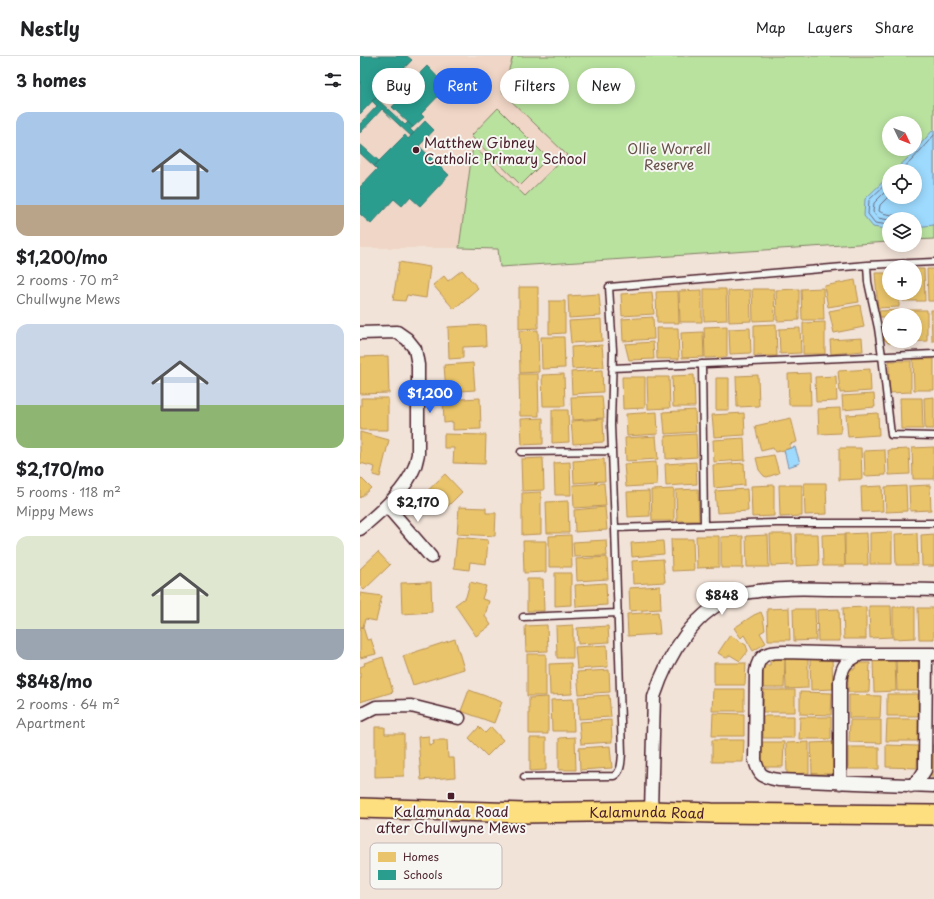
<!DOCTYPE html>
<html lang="en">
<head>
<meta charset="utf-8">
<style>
	:root { --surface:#fff; --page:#f2f2f2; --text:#202124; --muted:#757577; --line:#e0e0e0; --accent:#2563eb }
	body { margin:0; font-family:"Playpen Sans",sans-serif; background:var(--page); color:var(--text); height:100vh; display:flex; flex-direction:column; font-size:15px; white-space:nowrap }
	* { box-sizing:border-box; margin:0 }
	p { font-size:13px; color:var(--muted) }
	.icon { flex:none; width:22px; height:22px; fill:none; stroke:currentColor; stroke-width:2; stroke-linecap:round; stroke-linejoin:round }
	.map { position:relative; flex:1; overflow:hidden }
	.details { display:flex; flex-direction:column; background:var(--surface); width:360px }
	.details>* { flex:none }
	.guide { position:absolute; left:12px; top:12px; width:380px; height:36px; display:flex; gap:8px }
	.needle { width:26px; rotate:133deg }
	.tools { position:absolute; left:522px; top:60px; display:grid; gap:8px }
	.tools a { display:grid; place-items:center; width:40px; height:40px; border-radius:50%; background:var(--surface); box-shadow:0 2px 10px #0003; font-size:20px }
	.price { position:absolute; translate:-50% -34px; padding:0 9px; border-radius:14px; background:#fff; color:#222; font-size:13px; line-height:26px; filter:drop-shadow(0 1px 2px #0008) }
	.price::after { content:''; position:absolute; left:50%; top:24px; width:12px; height:9px; margin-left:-6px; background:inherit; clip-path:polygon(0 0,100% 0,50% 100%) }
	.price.active { background:var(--accent); color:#fff }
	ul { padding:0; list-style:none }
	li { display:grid; align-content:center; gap:8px; height:212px; padding:0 16px }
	li span { display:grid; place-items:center; height:124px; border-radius:12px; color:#555 }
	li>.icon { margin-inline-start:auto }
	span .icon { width:72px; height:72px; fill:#fffc; stroke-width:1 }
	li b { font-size:17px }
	h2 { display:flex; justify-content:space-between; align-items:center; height:48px; padding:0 16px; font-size:17px }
	.tag { padding:0 14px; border-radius:18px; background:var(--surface); box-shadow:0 2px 10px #0003; font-size:14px; line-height:36px }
	.tag.active { background:var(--accent); color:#fff }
	header { display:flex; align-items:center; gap:24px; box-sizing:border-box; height:56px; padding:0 20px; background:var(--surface); border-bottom:1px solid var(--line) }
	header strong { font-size:19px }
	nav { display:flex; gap:22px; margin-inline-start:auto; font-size:14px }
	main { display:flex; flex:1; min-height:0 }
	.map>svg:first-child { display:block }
</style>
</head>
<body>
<header>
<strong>Nestly</strong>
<nav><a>Map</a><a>Layers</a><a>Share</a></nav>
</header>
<main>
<section class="details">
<h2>3 homes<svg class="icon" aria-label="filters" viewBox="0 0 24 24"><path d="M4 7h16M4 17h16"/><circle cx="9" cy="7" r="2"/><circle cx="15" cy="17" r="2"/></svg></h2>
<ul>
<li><span style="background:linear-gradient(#a9c7e8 75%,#b9a48a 0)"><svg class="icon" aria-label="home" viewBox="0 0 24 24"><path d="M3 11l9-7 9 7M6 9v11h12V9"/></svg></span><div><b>$1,200/mo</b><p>2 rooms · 70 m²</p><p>Chullwyne Mews</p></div></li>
<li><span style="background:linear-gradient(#c9d6e8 65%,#8fb573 0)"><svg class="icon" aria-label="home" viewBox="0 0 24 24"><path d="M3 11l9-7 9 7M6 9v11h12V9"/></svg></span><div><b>$2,170/mo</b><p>5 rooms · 118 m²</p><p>Mippy Mews</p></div></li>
<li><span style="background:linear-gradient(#dfe7d0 75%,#9aa5b1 0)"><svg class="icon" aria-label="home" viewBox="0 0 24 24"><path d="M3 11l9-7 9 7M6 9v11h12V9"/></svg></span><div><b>$848/mo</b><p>2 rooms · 64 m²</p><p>Apartment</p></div></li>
</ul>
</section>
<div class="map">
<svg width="574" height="843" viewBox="0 0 574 843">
	<rect width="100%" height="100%" fill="#f2e3d8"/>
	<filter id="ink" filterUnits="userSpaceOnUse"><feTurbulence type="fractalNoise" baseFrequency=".025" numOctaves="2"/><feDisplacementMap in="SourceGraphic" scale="8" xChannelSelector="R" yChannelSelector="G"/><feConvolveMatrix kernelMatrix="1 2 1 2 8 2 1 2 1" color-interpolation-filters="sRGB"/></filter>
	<g filter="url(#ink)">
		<!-- built -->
		<path fill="#f0d6c6" d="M0,0H153L142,36L207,98L165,140L113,90L99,192H0Z"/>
		<!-- green -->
		<path fill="#b9e29f" stroke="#828065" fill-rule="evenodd" d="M153,0H574V183L555,184V163H529V186L140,211L138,193L99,192L113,90L165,140L207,99L142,36ZM529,67H555V93H529ZM529,115H555V141H529Z
			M138,52L188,102L161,129L111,80Z"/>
		<!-- water -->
		<path fill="#9ddafe" stroke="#7c8faa" d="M574,73V169L555,171V163H529V173H525L513,171L504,160L505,143L529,120V141H555V115H534L549,101Z
			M435,391L440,407L428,411L424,394Z"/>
		<!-- homes -->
		<path fill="#e9c46a" stroke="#b99257" d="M39,206L70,211L66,242L47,239L45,245L33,244Z
			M555,213H564L565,245H543V237H555Z
			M567,213H574V245H568Z
			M102,214L118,232L94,253L73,229L84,220L88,225Z
			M515,217H529V237H539V251L518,252Z
			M495,224L499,246L468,251L464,230Z
			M159,231H178V272L159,273Z
			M463,232L464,264H442L441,233Z
			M344,233H366L367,264L344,265Z
			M392,233H414L415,264L393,265Z
			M439,233V264L417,265L416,234Z
			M342,234V266H320L319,235Z
			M390,234L391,265L369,266L368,235Z
			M318,235L319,267H297L296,236Z
			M292,236L294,258L262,260L261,238Z
			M239,238L241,260L209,262L208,240Z
			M189,245H205V277L189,278Z
			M500,249L504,271L474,277L469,255Z
			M539,254L540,259H529V261H520L519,255Z
			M544,254H567V285L545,286L555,285V259H545Z
			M571,254H574V285H572Z
			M293,261L294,283L263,285L262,263Z
			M241,263L242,285L211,287L209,265Z
			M523,265H529V285H540V288L528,287L523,282Z
			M465,266V298H443V267Z
			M416,268L417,300H394V269Z
			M125,269L126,290L103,291V302L89,303L88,271Z
			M367,270V301L345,302L344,271Z
			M296,272H318L319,303H297Z
			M390,272L391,297L370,298L369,273Z
			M440,272L441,297L420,298L419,273Z
			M178,274L179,316L160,317L159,275Z
			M343,276L344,301L322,302L321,277Z
			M181,281H204L205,312L182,313Z
			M502,282L503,295L471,298L470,284Z
			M293,286L294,303L269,304L265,288Z
			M242,289L244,311L212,313L211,291Z
			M28,300L29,337L0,338V301Z
			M553,303H574V334H554Z
			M529,305H551V336L529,337Z
			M113,307L115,334L86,336L84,309Z
			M510,313L511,335L480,337L478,315Z
			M242,314L243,336L212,338L211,316Z
			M450,317L451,349H429L428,318Z
			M159,318H178L179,360H160Z
			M204,318L205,350H183L182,319Z
			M334,319L335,351H313L312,320Z
			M398,319L399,350L377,351L376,320Z
			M476,320L477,345L456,346L455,321Z
			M262,321H285V352L263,353Z
			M287,321H309L310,352L288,353Z
			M356,322H369V354H356Z
			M514,338L515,351L483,354L482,340Z
			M242,340L244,362L212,364L211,341Z
			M574,341V373H565L564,342Z
			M1,342H28V374H0V350H1Z
			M120,342L121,373L93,374V366L84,367L83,344Z
			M540,342H562L563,373H541Z
			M480,352L481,377L459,378L458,353Z
			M192,354H208L209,386L192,387Z
			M335,354L336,376L305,378L303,356Z
			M297,356L298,378L267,380L266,358Z
			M384,357L385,379L354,381L352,359Z
			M518,357L519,379L488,381L486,359Z
			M183,362V388L162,389L161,363Z
			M431,362L437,386L430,388V392L424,394L415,396L413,392L401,395L395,370Z
			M243,363L244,386L213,388L211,365Z
			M0,376L29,384L20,421L13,419L15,411L0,407Z
			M84,378L126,379L125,408L93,407L94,392H84Z
			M336,378L337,401L306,403L305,380Z
			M296,380L298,403L266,405L265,382Z
			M384,382L385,404L354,406L353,384Z
			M574,391V423H553L552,392Z
			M479,392H501L502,423L479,424Z
			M549,393L550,418L529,419L528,394Z
			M525,394L526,419L505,420L504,395Z
			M414,399L419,417L407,421L404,420L399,414L396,402Z
			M183,402L184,434L162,435L161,403Z
			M244,403L245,425L214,427L213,405Z
			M210,406L211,439H195L194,407Z
			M296,406L297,429L266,431L264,408Z
			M336,406L337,428L306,430L305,408Z
			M384,407L385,429L354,432L353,409Z
			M85,418L102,436L80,458L70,447L66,450L59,443Z
			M0,421L11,432L0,442Z
			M244,427L246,450L214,452L213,429Z
			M444,427H466L467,458L445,459Z
			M414,429V460L392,461L391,430Z
			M419,429H442V460L420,461Z
			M570,429L571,454L550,455L549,430Z
			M522,430L523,455L502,456L501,431Z
			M546,430L547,455L526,456L525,431Z
			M314,433V465H292L291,434Z
			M338,433L339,465H317L316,434Z
			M387,433L388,455L357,457L355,435Z
			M289,435L290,460L268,461L267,436Z
			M181,436V478L162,479V437Z
			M208,445L209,477H187L186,446Z
			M99,451L126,452V457H136L135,480L97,478Z
			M245,451L247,474L215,476L214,454Z
			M532,476V508H510V477Z
			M507,477L508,509H485V478Z
			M557,477L558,509H536L535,478Z
			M410,478H432L433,509L411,510Z
			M436,478H458L459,509L436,510Z
			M484,478L485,510H463L462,479Z
			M574,478V510H562L561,479Z
			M211,479L212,511H189V480Z
			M408,479L409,511H387L386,480Z
			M336,480H359V511L337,512Z
			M383,480V512H361V481Z
			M97,481L128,484L126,508L110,506L109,514L94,512Z
			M311,483H333L334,514L312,515Z
			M246,484L247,500L214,501L213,486Z
			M163,485H186V516L164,517Z
			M303,485L304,498L272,501L271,487Z
			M18,496L30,509L4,534L0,530V513Z
			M247,501L248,523L217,525L216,503Z
			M303,503L305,526L273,528L272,505Z
			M195,517H211V549L195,550Z
			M167,523H183L184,555H167Z
			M71,526L72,556L42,558L41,527Z
			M110,526L126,530L122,543L129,545L125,560L131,569L116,580L95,549L106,541Z
			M246,527L247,549L216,551L215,529Z
			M300,530L301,553L270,555L269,532Z
			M0,537L22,540L16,565L5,563L3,571H0Z
			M509,550H531L532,581L510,582Z
			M506,551V583H484L483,552Z
			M533,551H555V582L533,583Z
			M429,552L430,584H408L407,553Z
			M558,552H574V583H559Z
			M433,553H455L456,584L434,585Z
			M479,553L480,585H458L457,554Z
			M298,556L300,578L268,580L267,558Z
			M401,556L403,561L405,574L400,577L406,587L393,595L384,579L381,582L374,572L394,559Z
			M187,569L188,595L166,596L165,570Z
			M213,569V602H197L196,570Z
			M248,570L249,586L218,588L217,572Z
			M3,571L7,584L11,583L16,598L0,602V572Z
			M370,579L386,589L388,595L380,605L370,599L366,602L358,597Z
			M95,583L104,613L53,629L43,600Z
			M247,589L248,611L217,613L215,591Z
			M167,598H186V640H167Z
			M23,601L33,636L0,646V611L5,609L4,607Z
			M425,601H448V632L426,633Z
			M450,602H472L473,633L451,634Z
			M410,603H425L424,632H403V609H410Z
			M535,603L536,635L514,636L513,604Z
			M558,603L559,635H537L536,604Z
			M211,607L212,638L190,639L189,608Z
			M354,607H386L385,629H354Z
			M495,607H510L509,636H488V613H495Z
			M249,614L250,636L219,638L217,616Z
			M353,633H384V655H352Z
			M109,634L142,646L134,667L101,655Z
			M404,634H435V656H403Z
			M440,636L472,637L471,659L440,658Z
			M527,638H558V660H527Z
			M249,639L251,661L219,663L218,641Z
			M489,639L521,640L520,662H489Z
			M188,641V678H169V642Z
			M213,643L214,675H192L191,644Z
			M353,657L384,658V680H352Z
			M403,660H434V682H403Z
			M440,661H471V683H439Z
			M527,663H558V685H526Z
			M251,664L252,686L221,688L219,666Z
			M490,664H521V687L489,686Z
			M15,671H25V678H44V720L15,721Z
			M119,671L125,677L131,671L143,684L127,700L109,682Z
			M69,680V689L74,688L73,684H87L88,702H94L95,721L61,724L58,681Z
			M215,681L216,714H199V682Z
			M170,682H186V714L170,715Z
			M352,684H384L383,706H352Z
			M402,686H424L423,711H401Z
			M449,686V717L427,718L426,687Z
			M473,686L474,718H452L451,687Z
			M526,689L558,690L557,712L526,711Z
			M572,689H574V721H571Z
			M250,690L252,712L220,714L219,692Z
			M488,691H519V713H488Z"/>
		<!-- schools -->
		<path fill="#2a9d8f" stroke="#347771" d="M0,0H47L52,4L0,58Z
			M67,10L87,31L61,58L64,61L53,71L32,51L61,21L58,19Z
			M16,42L45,69L48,66L53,71L50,73L54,77L51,80L22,53L0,77V68L17,50L12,45Z
			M65,65L74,74L59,90L89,119L60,150L50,141L42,150L34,143L11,168L0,158V131L17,113L14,110L45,79L48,83Z
			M0,88L19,105L14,110L0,97Z"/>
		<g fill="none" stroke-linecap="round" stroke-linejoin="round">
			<!-- shore -->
			<path stroke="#6b6a7f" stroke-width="1" d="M540,115L552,104L574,79
				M529,125L509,144L508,158L515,167L529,169
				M529,132L514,147L513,156L518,162L529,164
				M529,140L520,149L519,155C525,160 532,156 540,163"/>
			<defs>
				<path id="lane" d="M574,206L507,209L508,226L518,272L522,300L531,379L574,380
					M507,209L249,231L253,294L251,369L255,472L416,467H574
					M342,308L344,469
					M252,312L574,298
					M161,396L252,395
					M163,561L258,557
					M164,721L254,720C262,715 261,706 262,698L255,472"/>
				<path id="street" d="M0,277L37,276L47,283L55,293L58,309V398C57,402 56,407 55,410C45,436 20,456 0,473
					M27,450L71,501
					M574,598H501L424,596C408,596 398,598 396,616L395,704C399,720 402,721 419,724L574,730
					M0,659L16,651L51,650L99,662
					M480,727V625C482,609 486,605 501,598
					M551,730L560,722L565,714L566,598
					M291,755L294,641C308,598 335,553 380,538C386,536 392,536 398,535C421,532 445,532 468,533C503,533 539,533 574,534"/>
				<g id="primary">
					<path id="s1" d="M0,752L164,757L291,755L352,757L574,759"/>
				</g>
			</defs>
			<!-- lane casing -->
			<use href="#lane" stroke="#4a1f2b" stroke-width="9"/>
			<!-- street casing -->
			<use href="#street" stroke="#4a1f2b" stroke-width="15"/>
			<!-- primary casing -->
			<use href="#primary" stroke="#4a1f2b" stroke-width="22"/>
			<!-- lane -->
			<use href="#lane" stroke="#f6f6f2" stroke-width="6"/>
			<!-- street -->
			<use href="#street" stroke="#f6f6f2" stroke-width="12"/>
			<!-- primary -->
			<use href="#primary" stroke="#fedf80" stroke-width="19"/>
		</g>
	</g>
	<!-- markers -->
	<g fill="#4a1f2b" stroke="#f6f6f2" stroke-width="1.5">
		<circle cx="56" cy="94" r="4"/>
		<rect x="87" y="736" width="8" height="8" rx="2"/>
	</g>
	<g text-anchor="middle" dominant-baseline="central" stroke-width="4" stroke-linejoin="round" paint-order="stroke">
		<!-- poi labels -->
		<g font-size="14" fill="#4a1f2b" stroke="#f6f6f2" text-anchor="start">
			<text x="64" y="86">Matthew Gibney<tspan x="64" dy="16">Catholic Primary School</tspan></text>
			<text x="91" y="755" text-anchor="middle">Kalamunda Road<tspan x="91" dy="16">after Chullwyne Mews</tspan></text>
		</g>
		<!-- park labels -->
		<g font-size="14" fill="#665048" stroke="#f6f6f2">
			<text x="309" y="92">Ollie Worrell<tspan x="309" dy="16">Reserve</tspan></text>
		</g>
		<!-- street labels -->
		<g font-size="14" fill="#4a1f2b" stroke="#f6f6f2">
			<text stroke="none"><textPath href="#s1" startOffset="287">Kalamunda Road</textPath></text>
		</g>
	</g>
	<!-- legend -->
	<rect x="10" y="787" width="132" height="46" rx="6" fill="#f6f6f2" stroke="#c2b6b6" stroke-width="1"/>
	<rect x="18" y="796" width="18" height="10" fill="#e9c46a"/>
	<rect x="18" y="814" width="18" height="10" fill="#2a9d8f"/>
	<g font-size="11" fill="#4a1f2b">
		<text x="43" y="805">Homes</text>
		<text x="43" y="823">Schools</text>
	</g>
</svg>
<div class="tools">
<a><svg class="needle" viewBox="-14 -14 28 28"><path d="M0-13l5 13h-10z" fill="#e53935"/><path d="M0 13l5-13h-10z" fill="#757577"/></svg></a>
<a><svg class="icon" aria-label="locate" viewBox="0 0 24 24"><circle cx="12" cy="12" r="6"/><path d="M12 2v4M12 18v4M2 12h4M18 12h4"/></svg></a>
<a><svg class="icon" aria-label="layers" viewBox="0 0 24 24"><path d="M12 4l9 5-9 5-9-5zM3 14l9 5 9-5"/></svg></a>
<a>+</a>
<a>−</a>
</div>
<b class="price active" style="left:70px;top:358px">$1,200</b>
<b class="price" style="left:58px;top:467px">$2,170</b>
<b class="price" style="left:362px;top:560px">$848</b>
<div class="guide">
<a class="tag">Buy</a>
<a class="tag active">Rent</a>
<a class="tag">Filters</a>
<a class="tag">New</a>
</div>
</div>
</main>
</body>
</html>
